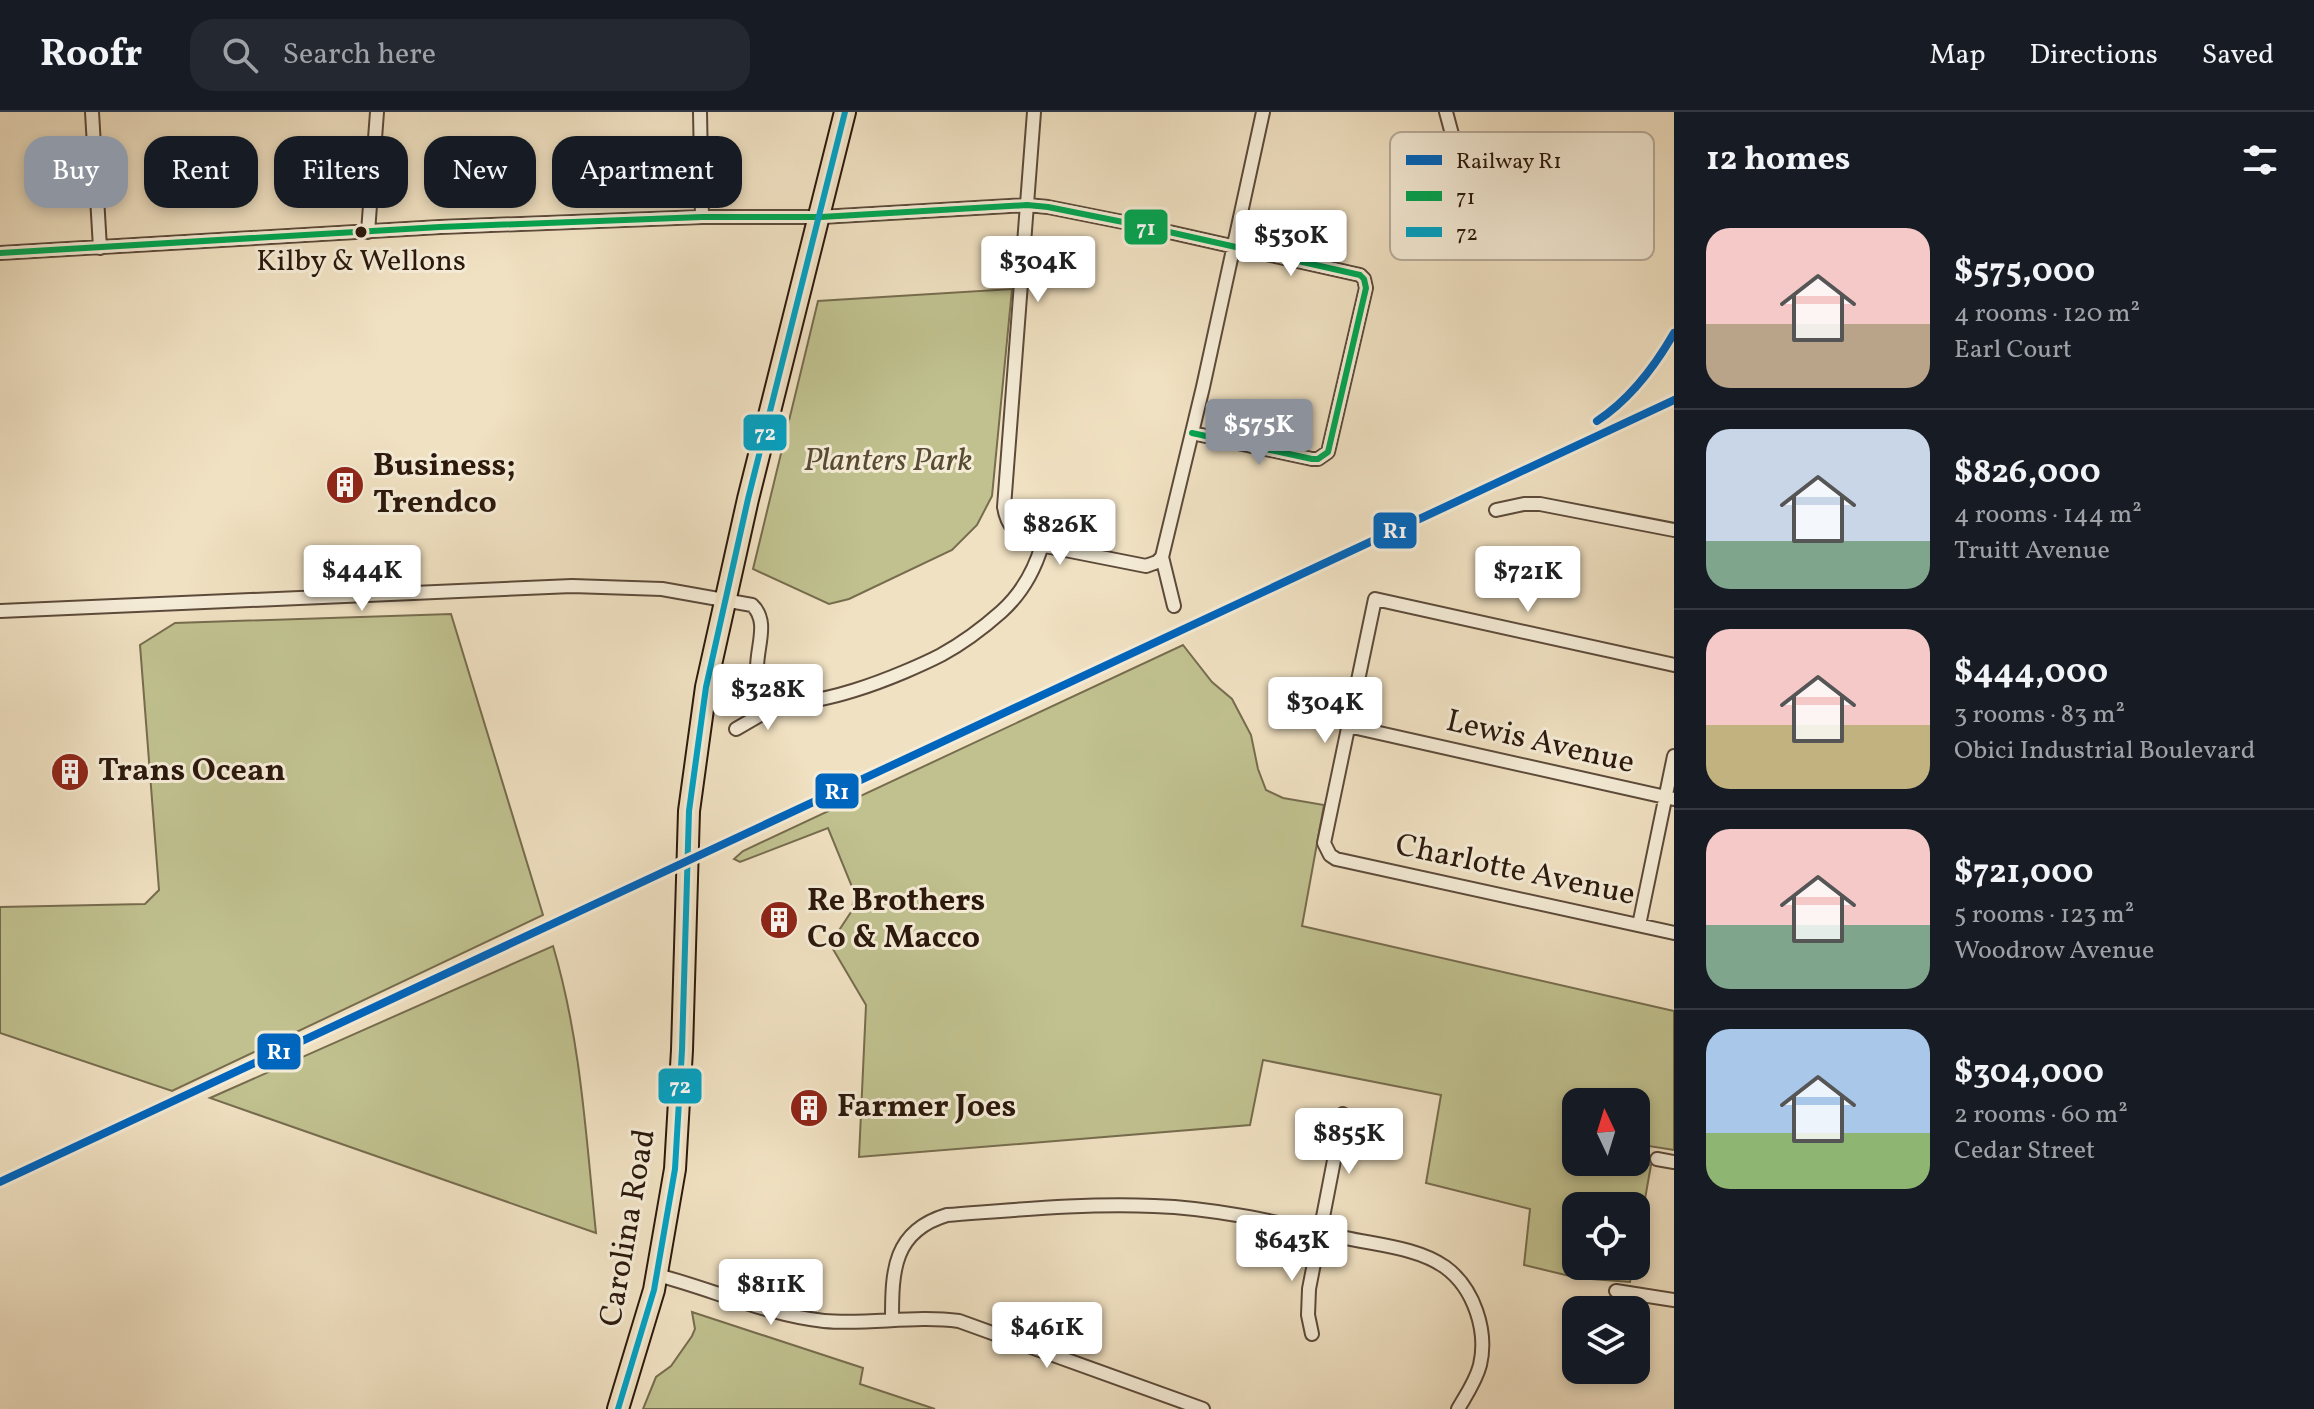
<!DOCTYPE html>
<html lang="en">
<head>
<meta charset="utf-8">
<style>
	:root { --surface:#171b24; --page:#242831; --text:#f1f3f6; --muted:#9ea1a6; --line:#363941; --accent:#8c9099 }
	body { margin:0; font-family:Vollkorn,serif; background:var(--page); color:var(--text); height:100vh; display:flex; flex-direction:column; font-size:30px; white-space:nowrap }
	* { box-sizing:border-box; margin:0 }
	p { font-size:26px; color:var(--muted) }
	.icon { flex:none; width:44px; height:44px; fill:none; stroke:currentColor; stroke-width:2; stroke-linecap:round; stroke-linejoin:round }
	.map { position:relative; flex:1; overflow:hidden }
	.panel { display:flex; flex-direction:column; background:var(--surface); width:640px }
	.panel>* { flex:none }
	.hud { position:absolute; left:24px; top:24px; width:760px; height:72px; display:flex; gap:16px }
	.needle { width:52px; rotate:356deg }
	.tools { position:absolute; left:1562px; top:976px; display:grid; gap:16px }
	.tools a { display:grid; place-items:center; width:88px; height:88px; border-radius:16px; background:var(--surface); box-shadow:0 4px 12px #0003; font-size:40px }
	.price { position:absolute; translate:-50% -68px; padding:0 18px; border-radius:8px; background:#fff; color:#222; font-size:26px; line-height:52px; filter:drop-shadow(0 2px 4px #0008) }
	.price::after { content:''; position:absolute; left:50%; top:48px; width:24px; height:18px; margin-left:-12px; background:inherit; clip-path:polygon(0 0,100% 0,50% 100%) }
	.price.active { background:var(--accent); color:#fff }
	ul { padding:0; list-style:none }
	li { display:flex; align-items:center; gap:24px; height:200px; padding:0 32px }
	li+li { border-top:2px solid var(--line) }
	li span { display:grid; place-items:center; flex:none; width:224px; height:160px; border-radius:24px; color:#555 }
	li>.icon { margin-inline-start:auto }
	span .icon { width:96px; height:96px; fill:#fffc; stroke-width:1 }
	li b { font-size:34px }
	h2 { display:flex; justify-content:space-between; align-items:center; height:96px; padding:0 32px; font-size:34px }
	.tag { padding:0 28px; border-radius:24px; background:var(--surface); box-shadow:0 4px 12px #0003; font-size:28px; line-height:72px }
	.tag.active { background:var(--accent); color:#fff }
	header { display:flex; align-items:center; gap:48px; box-sizing:border-box; height:112px; padding:0 40px; background:var(--surface); border-bottom:2px solid var(--line) }
	header strong { font-size:38px }
	nav { display:flex; gap:44px; margin-inline-start:auto; font-size:28px }
	.search { width:560px; height:72px; background:var(--page); display:flex; align-items:center; gap:20px; box-sizing:border-box; padding:0 28px; border-radius:24px; color:var(--muted); font-size:30px }
	main { display:flex; flex:1; min-height:0 }
	.map>svg:first-child { display:block }
</style>
</head>
<body>
<header>
<strong>Roofr</strong>
<div class="search"><svg class="icon" aria-label="search" viewBox="0 0 24 24"><circle cx="10" cy="10" r="6"/><path d="M15 15l6 6"/></svg>Search here</div>
<nav><a>Map</a><a>Directions</a><a>Saved</a></nav>
</header>
<main>
<div class="map">
<svg width="1674" height="1297" viewBox="0 0 1674 1297">
	<rect width="100%" height="100%" fill="#f0e1c2"/>
	<filter id="stains"><feTurbulence type="fractalNoise" baseFrequency=".0025" numOctaves="4"/><feColorMatrix values="0 0 0 0 .2 0 0 0 0 .09 0 0 0 0 .02 0 0 0 .5 -.17"/></filter>
	<radialGradient id="worn" r=".72"><stop offset=".6" stop-color="#630" stop-opacity="0"/><stop offset="1" stop-color="#630" stop-opacity=".3"/></radialGradient>
	<!-- green -->
	<path fill="#c0c18f" stroke="#766c4e" stroke-width="2" d="M1012,177L992,384L977,413L952,438L849,487L829,492L753,457L818,189Z
		M451,502L543,803L172,979L0,921V795L145,792L159,778L140,533L175,511Z
		M1183,533L1212,570L1232,587L1251,623L1258,657L1266,678L1283,686L1324,693L1302,814L1674,899V1038L1636,1032V990H1576V1050L1636,1049L1651,1053L1636,1138V1094H1576V1154H1633L1630,1170L1578,1166L1524,1153L1530,1097L1426,1071L1441,983L1263,948L1250,1013L859,1045L866,893L830,832L851,800L855,782L828,716L740,750L734,747L743,739Z
		M553,834C581,928 586,1025 596,1121L210,986Z
		M692,1200L863,1256L860,1272L935,1297H643L656,1265L671,1254L692,1224L695,1217Z"/>
	<g fill="none" stroke-linecap="round" stroke-linejoin="round">
		<defs>
			<path id="street" d="M92,0L100,136
				M700,0L702,105
				M1034,0L1004,395C1007,414 1017,424 1035,432L1146,454L1157,450L1162,445
				M1446,0L1453,26
				M368,120L377,0
				M0,141L440,115L702,105H821L1027,93L1048,95L1138,113L1360,163L1364,167L1366,176L1328,340L1318,347H1312L1192,321
				M1496,398L1524,392H1540L1674,418
				M1174,494L1162,445L1203,275L1263,0
				M0,499L572,474L662,477L752,493C777,516 740,558 768,583C798,608 910,559 941,543C963,531 983,516 1001,500C1021,482 1034,460 1042,433
				M1674,553L1375,487L1324,731L1330,743L1336,747L1674,821
				M1348,614L1674,687
				M736,617L762,602L775,587
				M1639,813L1674,644
				M1657,1047L1674,1050
				M657,1163C712,1177 767,1203 824,1209C869,1213 914,1203 959,1209L1203,1297
				M1616,1179L1674,1188
				M892,1207C892,1159 893,1119 947,1103C1016,1098 1085,1091 1154,1094C1218,1096 1284,1112 1346,1126C1378,1133 1418,1136 1445,1155C1474,1176 1488,1219 1480,1253C1476,1269 1466,1283 1458,1297
				M1312,1222L1308,1203L1309,1177L1343,1002"/>
			<path id="primary" d="M618,1297L654,1178L675,1057L682,938L689,699L706,575L748,387L845,0"/>
		</defs>
		<!-- street casing -->
		<use href="#street" stroke="#5c4a3a" stroke-width="16"/>
		<!-- primary casing -->
		<use href="#primary" stroke="#2b180c" stroke-width="24"/>
		<!-- street -->
		<use href="#street" stroke="#f5ecd7" stroke-width="12"/>
		<!-- primary -->
		<use href="#primary" stroke="#f0e1c2" stroke-width="20"/>
		<defs>
			<path id="bus-1" d="M0,141L440,115L702,105H821L1027,93L1048,95L1138,113L1360,163L1364,167L1366,176L1328,340L1318,347H1312L1192,321"/>
			<path id="bus-2" d="M618,1297L654,1178L675,1057L682,938L689,699L706,575L748,387L845,0"/>
		</defs>
		<!-- bus-1 casing -->
		<use href="#bus-1" stroke="#f5ecd7" stroke-width="12"/>
		<!-- bus-2 casing -->
		<use href="#bus-2" stroke="#f5ecd7" stroke-width="12"/>
		<!-- bus-1 -->
		<use href="#bus-1" stroke="#00a651" stroke-width="6"/>
		<!-- bus-2 -->
		<use href="#bus-2" stroke="#02a2c4" stroke-width="6"/>
		<defs>
			<path id="rail-1" d="M1597,309C1629,288 1655,254 1674,221
				M0,1070L1674,288"/>
		</defs>
		<!-- rail-1 casing -->
		<use href="#rail-1" stroke="#f5ecd7" stroke-width="14"/>
		<!-- rail-1 -->
		<use href="#rail-1" stroke="#0065bd" stroke-width="8"/>
	</g>
	<!-- icons -->
	<defs>
		<symbol id="building-disc" viewBox="-11 -11 22 22"><circle r="9.5" fill="#8f2418" stroke="#f5ecd7"/><path d="M-4-6H4V6H1V3H-1V6H-4ZM-2.5-4.3h1.7v1.8h-1.7ZM.8-4.3h1.7v1.8H.8ZM-2.5-1h1.7V.8h-1.7ZM.8-1h1.7V.8H.8Z" fill="#fff"/></symbol>
	</defs>
	<g fill-rule="evenodd">
		<use href="#building-disc" x="323" y="351" width="44" height="44"/>
		<use href="#building-disc" x="48" y="638" width="44" height="44"/>
		<use href="#building-disc" x="757" y="786" width="44" height="44"/>
		<use href="#building-disc" x="787" y="974" width="44" height="44"/>
	</g>
	<!-- markers -->
	<circle fill="#2b180c" stroke="#f5ecd7" stroke-width="3" cx="361" cy="120" r="7"/>
	<g text-anchor="middle" dominant-baseline="central" stroke-width="6" stroke-linejoin="round" paint-order="stroke">
		<!-- bus labels -->
		<g font-size="30" fill="#2b180c" stroke="#f5ecd7">
			<text x="361" y="150">Kilby &amp; Wellons</text>
		</g>
		<!-- park labels -->
		<g font-size="32" font-style="italic" fill="#584b33" stroke="#f5ecd7">
			<text x="888" y="350">Planters Park</text>
		</g>
		<!-- poi labels -->
		<g font-size="32" font-weight="bold" fill="#2b180c" stroke="#f5ecd7" text-anchor="start">
			<text x="373" y="355">Business;<tspan x="373" dy="37">Trendco</tspan></text>
			<text x="98" y="660">Trans Ocean</text>
			<text x="807" y="790">Re Brothers<tspan x="807" dy="37">Co &amp; Macco</tspan></text>
			<text x="837" y="996">Farmer Joes</text>
		</g>
		<!-- street labels -->
		<g font-size="32" fill="#2b180c" stroke="#f5ecd7">
			<text transform="translate(1540 631) rotate(13)">Lewis Avenue</text>
			<text transform="translate(1515 759) rotate(12)">Charlotte Avenue</text>
			<text transform="translate(629 1116) rotate(-80)">Carolina Road</text>
		</g>
	</g>
	<!-- legend -->
	<rect x="1390" y="20" width="264" height="128" rx="12" fill="#f5ecd7" stroke="#b8ac9a" stroke-width="2"/>
	<rect x="1406" y="43" width="36" height="10" fill="#0065bd"/>
	<rect x="1406" y="79" width="36" height="10" fill="#00a651"/>
	<rect x="1406" y="115" width="36" height="10" fill="#02a2c4"/>
	<g font-size="22" fill="#2b180c">
		<text x="1456" y="56">Railway R1</text>
		<text x="1456" y="92">71</text>
		<text x="1456" y="128">72</text>
	</g>
	<g stroke="#f5ecd7" stroke-width="3">
		<rect x="1123" y="96" width="46" height="38" rx="8" fill="#00a651"/>
		<rect x="742" y="301" width="46" height="39" rx="8" fill="#02a2c4"/>
		<rect x="1372" y="399" width="46" height="39" rx="8" fill="#0065bd"/>
		<rect x="814" y="660" width="46" height="38" rx="8" fill="#0065bd"/>
		<rect x="256" y="920" width="46" height="39" rx="8" fill="#0065bd"/>
		<rect x="657" y="955" width="46" height="38" rx="8" fill="#02a2c4"/>
	</g>
	<g font-size="22" text-anchor="middle" font-weight="bold" fill="#fff">
		<text x="1146" y="123">71</text>
		<text x="765" y="328">72</text>
		<text x="1395" y="426">R1</text>
		<text x="837" y="687">R1</text>
		<text x="279" y="947">R1</text>
		<text x="680" y="981">72</text>
	</g>
	<rect width="100%" height="100%" filter="url(#stains)"/>
	<rect width="100%" height="100%" fill="url(#worn)"/>
</svg>
<div class="tools">
<a><svg class="needle" viewBox="-14 -14 28 28"><path d="M0-13l5 13h-10z" fill="#e53935"/><path d="M0 13l5-13h-10z" fill="#9ea1a6"/></svg></a>
<a><svg class="icon" aria-label="locate" viewBox="0 0 24 24"><circle cx="12" cy="12" r="6"/><path d="M12 2v4M12 18v4M2 12h4M18 12h4"/></svg></a>
<a><svg class="icon" aria-label="layers" viewBox="0 0 24 24"><path d="M12 4l9 5-9 5-9-5zM3 14l9 5 9-5"/></svg></a>
</div>
<b class="price" style="left:1291px;top:166px">$530K</b>
<b class="price" style="left:1038px;top:192px">$304K</b>
<b class="price active" style="left:1259px;top:355px">$575K</b>
<b class="price" style="left:1060px;top:455px">$826K</b>
<b class="price" style="left:362px;top:501px">$444K</b>
<b class="price" style="left:1528px;top:502px">$721K</b>
<b class="price" style="left:768px;top:620px">$328K</b>
<b class="price" style="left:1325px;top:633px">$304K</b>
<b class="price" style="left:1349px;top:1064px">$855K</b>
<b class="price" style="left:1292px;top:1171px">$643K</b>
<b class="price" style="left:771px;top:1215px">$811K</b>
<b class="price" style="left:1047px;top:1258px">$461K</b>
<div class="hud">
<a class="tag active">Buy</a>
<a class="tag">Rent</a>
<a class="tag">Filters</a>
<a class="tag">New</a>
<a class="tag">Apartment</a>
</div>
</div>
<section class="panel">
<h2>12 homes<svg class="icon" aria-label="filters" viewBox="0 0 24 24"><path d="M4 7h16M4 17h16"/><circle cx="9" cy="7" r="2"/><circle cx="15" cy="17" r="2"/></svg></h2>
<ul>
<li><span style="background:linear-gradient(#f6c9c9 60%,#b9a48a 0)"><svg class="icon" aria-label="home" viewBox="0 0 24 24"><path d="M3 11l9-7 9 7M6 9v11h12V9"/></svg></span><div><b>$575,000</b><p>4 rooms · 120 m²</p><p>Earl Court</p></div></li>
<li><span style="background:linear-gradient(#c9d6e8 70%,#7fa58c 0)"><svg class="icon" aria-label="home" viewBox="0 0 24 24"><path d="M3 11l9-7 9 7M6 9v11h12V9"/></svg></span><div><b>$826,000</b><p>4 rooms · 144 m²</p><p>Truitt Avenue</p></div></li>
<li><span style="background:linear-gradient(#f6c9c9 60%,#c2b280 0)"><svg class="icon" aria-label="home" viewBox="0 0 24 24"><path d="M3 11l9-7 9 7M6 9v11h12V9"/></svg></span><div><b>$444,000</b><p>3 rooms · 83 m²</p><p>Obici Industrial Boulevard</p></div></li>
<li><span style="background:linear-gradient(#f6c9c9 60%,#7fa58c 0)"><svg class="icon" aria-label="home" viewBox="0 0 24 24"><path d="M3 11l9-7 9 7M6 9v11h12V9"/></svg></span><div><b>$721,000</b><p>5 rooms · 123 m²</p><p>Woodrow Avenue</p></div></li>
<li><span style="background:linear-gradient(#a9c7e8 65%,#8fb573 0)"><svg class="icon" aria-label="home" viewBox="0 0 24 24"><path d="M3 11l9-7 9 7M6 9v11h12V9"/></svg></span><div><b>$304,000</b><p>2 rooms · 60 m²</p><p>Cedar Street</p></div></li>
</ul>
</section>
</main>
</body>
</html>
